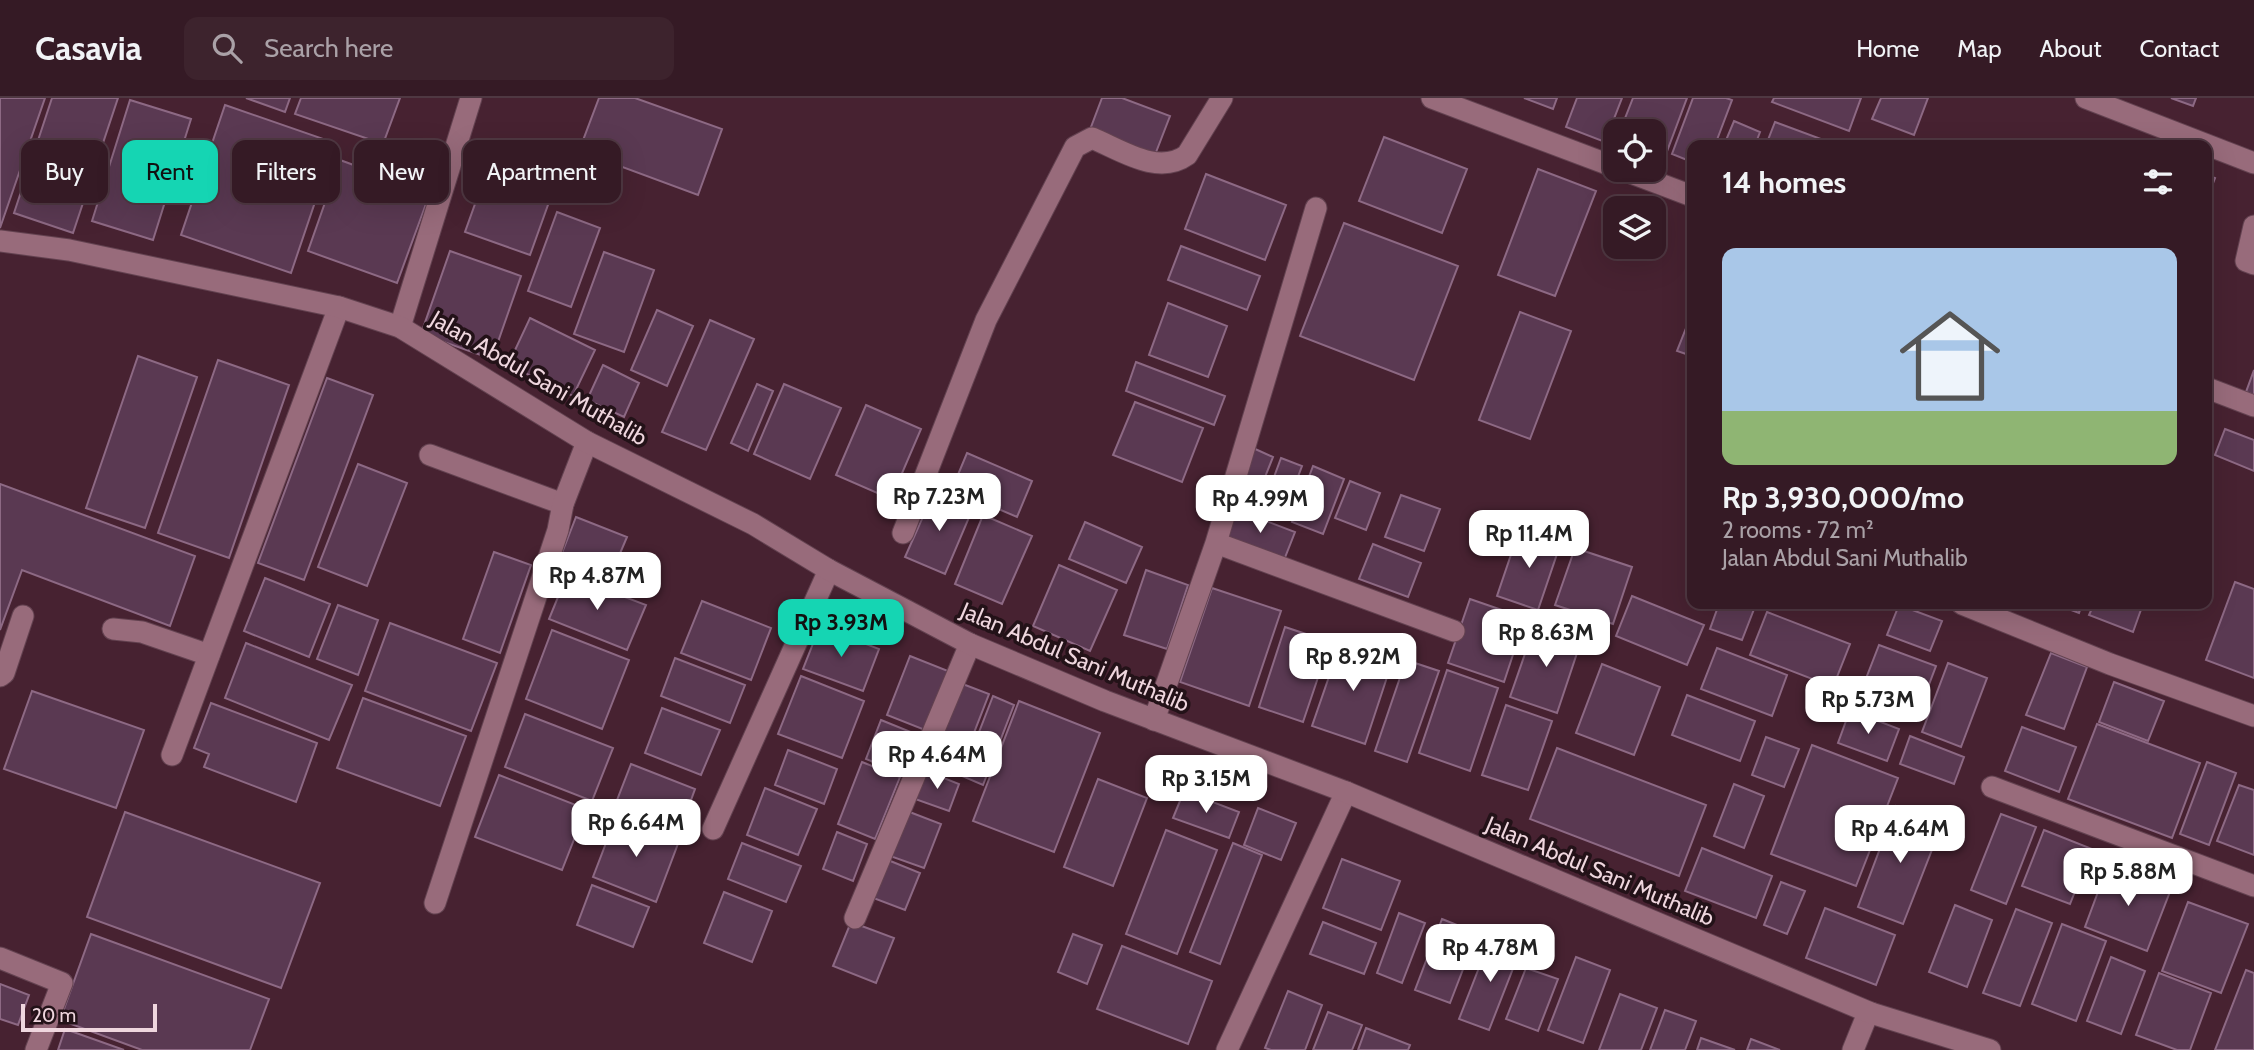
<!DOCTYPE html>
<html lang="en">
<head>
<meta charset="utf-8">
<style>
	:root { --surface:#351a25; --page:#3d232d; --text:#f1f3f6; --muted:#aaa1a7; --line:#4f3842; --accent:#15d5b3 }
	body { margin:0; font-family:Cabin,sans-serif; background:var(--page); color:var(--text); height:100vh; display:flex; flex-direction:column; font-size:26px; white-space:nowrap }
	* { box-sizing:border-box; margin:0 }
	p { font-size:23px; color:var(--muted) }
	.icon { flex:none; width:38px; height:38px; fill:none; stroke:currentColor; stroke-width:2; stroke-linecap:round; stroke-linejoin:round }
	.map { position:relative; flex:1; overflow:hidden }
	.details { position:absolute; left:1687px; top:42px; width:525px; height:469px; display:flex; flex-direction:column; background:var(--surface); border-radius:14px; box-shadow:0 7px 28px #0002,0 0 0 2px var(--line) }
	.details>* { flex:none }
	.hud { position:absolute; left:21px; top:42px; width:665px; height:63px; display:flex; gap:14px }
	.controls { position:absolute; left:1603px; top:21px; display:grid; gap:14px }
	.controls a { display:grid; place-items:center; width:63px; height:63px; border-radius:14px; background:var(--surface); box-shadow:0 7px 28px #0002,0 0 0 2px var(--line); font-size:35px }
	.scale { position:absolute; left:21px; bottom:18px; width:136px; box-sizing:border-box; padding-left:7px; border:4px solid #efd6de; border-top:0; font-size:19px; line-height:24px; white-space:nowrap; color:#efd6de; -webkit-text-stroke:5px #231218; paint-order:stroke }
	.price { position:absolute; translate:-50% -60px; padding:0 16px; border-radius:14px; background:#fff; color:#222; font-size:23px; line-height:46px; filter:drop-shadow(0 2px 4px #0008) }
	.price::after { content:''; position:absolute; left:50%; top:42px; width:21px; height:16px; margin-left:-10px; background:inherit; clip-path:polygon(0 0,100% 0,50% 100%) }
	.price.current { background:var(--accent); color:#111 }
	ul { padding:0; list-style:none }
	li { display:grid; align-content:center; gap:14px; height:371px; padding:0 35px }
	li span { display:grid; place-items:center; height:217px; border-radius:14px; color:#555 }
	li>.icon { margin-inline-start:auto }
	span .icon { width:126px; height:126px; fill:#fffc; stroke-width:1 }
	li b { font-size:30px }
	h2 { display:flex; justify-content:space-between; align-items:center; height:84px; padding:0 35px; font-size:30px }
	.tag { padding:0 24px; border-radius:14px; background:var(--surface); box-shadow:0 7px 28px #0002,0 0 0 2px var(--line); font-size:24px; line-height:63px }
	.tag.current { background:var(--accent); color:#111 }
	header { display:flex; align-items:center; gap:42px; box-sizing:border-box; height:98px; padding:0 35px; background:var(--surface); border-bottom:2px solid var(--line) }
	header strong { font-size:33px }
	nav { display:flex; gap:38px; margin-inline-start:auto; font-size:24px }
	.search { width:490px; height:63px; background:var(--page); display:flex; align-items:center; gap:18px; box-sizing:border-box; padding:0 24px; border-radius:14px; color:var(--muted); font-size:26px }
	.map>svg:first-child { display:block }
</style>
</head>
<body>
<header>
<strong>Casavia</strong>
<div class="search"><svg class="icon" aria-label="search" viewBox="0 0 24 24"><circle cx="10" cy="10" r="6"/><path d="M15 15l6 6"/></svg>Search here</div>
<nav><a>Home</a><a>Map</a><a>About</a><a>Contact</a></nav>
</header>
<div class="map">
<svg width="2254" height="952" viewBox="0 0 2254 952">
	<rect width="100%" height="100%" fill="#472231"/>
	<!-- building -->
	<path fill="#5a3952" stroke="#8d6984" stroke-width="2" d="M0,0H45L0,130Z
		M52,0H118L73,135L14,115Z
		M246,0H290L285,14Z
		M301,0H400L383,46L295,16Z
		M599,0H635L722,31L698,97L579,53Z
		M1102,0H1122L1170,18L1153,62L1088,37Z
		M1524,0H1557L1553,11Z
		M1577,0H1622L1605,44L1566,29Z
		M1633,0H1687L1666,56L1654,52V33H1620Z
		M1693,0H1726L1732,2L1715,47H1692V64L1672,56Z
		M1774,0H1861L1849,33L1772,4Z
		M1881,0H1928L1914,37L1872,21Z
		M2171,0H2196L2193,8Z
		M130,2L191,21L153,142L92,123Z
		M225,7L335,45L291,175L181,137Z
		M1734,23L1760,34L1755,47H1724Z
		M1775,24L1821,41L1818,47H1766Z
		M1384,39L1467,71L1442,135L1359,103Z
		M498,42L563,65L530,157L465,134Z
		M340,62L430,95L397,185L308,153Z
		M1538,71L1596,93L1555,198L1498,177Z
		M1206,76L1286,107L1265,162L1185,131Z
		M2207,77L2215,80L2207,101Z
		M557,114L600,130L571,209L528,193Z
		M1344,125L1458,168L1414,282L1300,238Z
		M1181,148L1260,178L1247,212L1168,182Z
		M450,153L521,178L492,261L421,236Z
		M604,154L654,172L624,254L574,236Z
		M1168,205L1227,228L1208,279L1149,257Z
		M657,212L693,228L667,288L631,272Z
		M1520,214L1571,233L1530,341L1479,322Z
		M1692,215V258L1677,253Z
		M530,220L595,252L573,298L508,267Z
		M710,222L754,241L706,352L662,334Z
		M138,258L197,279L145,430L86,410Z
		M218,262L289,287L229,460L158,435Z
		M1136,264L1225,298L1214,327L1126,293Z
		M603,267L639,285L624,319L587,302Z
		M2254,272V297L2246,294Z
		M327,280L373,297L304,482L258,465Z
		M757,286L773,293L748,353L731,345Z
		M784,286L841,310L810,381L754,356Z
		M1135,304L1203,330L1182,384L1113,357Z
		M866,307L921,331L891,401L836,377Z
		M2225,331L2254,342V373L2215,357Z
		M1253,350L1273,359L1257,399L1237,391Z
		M967,355L1032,383L1017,419L952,391Z
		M1281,360L1302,368L1288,405L1267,398Z
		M358,366L407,385L367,488L318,469Z
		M1313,368L1344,381L1323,436L1292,424Z
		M1350,383L1380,395L1366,432L1335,420Z
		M0,386L195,458L170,528L22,472L0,532Z
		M934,394L973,410L945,476L905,459Z
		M1401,397L1440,411L1424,453L1385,439Z
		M1237,412L1295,434L1284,462L1226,440Z
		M983,417L1032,438L1002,506L955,486Z
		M576,419L627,439L610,479L560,460Z
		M1085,424L1142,449L1126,485L1069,461Z
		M1519,433L1560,447L1538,512L1497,498Z
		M1373,446L1421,465L1408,499L1359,481Z
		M1575,450L1632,469L1613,526L1555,507Z
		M494,454L531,467L500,555L463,541Z
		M1059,467L1117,492L1090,553L1033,528Z
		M1146,472L1188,487L1167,551L1124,537Z
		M567,477L646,507L627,552L549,521Z
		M265,480L330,506L309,559L244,533Z
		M2235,484L2254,491V580L2206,562Z
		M1212,490L1281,513L1249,608L1180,584Z
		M1632,498L1704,527L1687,567L1616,538Z
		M1470,501L1525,520L1504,584L1448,565Z
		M702,503L771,530L751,582L681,555Z
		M1719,506H1756L1742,542L1710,531Z
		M2055,506H2082L2079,515Z
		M2094,506H2143L2133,534L2089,517Z
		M338,507L378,522L358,577L317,561Z
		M1899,507L1942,523L1930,553L1887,537Z
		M1767,514L1850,546L1833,589L1750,557Z
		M390,525L497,565L471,633L365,593Z
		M1535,527L1581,543L1557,615L1510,599Z
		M820,528L879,551L863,593L803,571Z
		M1285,529L1330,544L1303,624L1259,609Z
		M552,532L629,562L602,631L526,601Z
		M1341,544L1393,561L1365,646L1312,628Z
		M246,545L352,587L329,642L225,600Z
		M1879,547L1936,568L1917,618L1860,596Z
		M1717,550L1787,577L1772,618L1701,591Z
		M2051,555L2087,569L2064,631L2026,617Z
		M910,558L953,575L930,634L887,617Z
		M675,560L745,587L730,625L661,598Z
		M1406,562L1439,573L1407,664L1375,653Z
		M1948,565L1987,580L1961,649L1922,634Z
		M1602,566L1660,589L1634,657L1576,635Z
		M1447,572L1498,590L1470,673L1419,655Z
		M801,578L864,603L842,660L778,636Z
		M2114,584L2164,603L2148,643L2099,624Z
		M960,585L989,596L958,676L928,664Z
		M32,593L144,632L116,710L4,671Z
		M1687,597L1755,623L1740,663L1672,637Z
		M993,598L1014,607L983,687L962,678Z
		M363,600L466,638L440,708L337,670Z
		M1019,603L1100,635L1054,754L973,723Z
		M211,605L317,645L296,704L204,669L209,656L194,650Z
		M1506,607L1552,623L1528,692L1482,677Z
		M662,610L720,632L701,677L645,655Z
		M1850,612L1899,631L1887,663L1838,645Z
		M525,616L613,650L592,703L505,669Z
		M881,622L923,639L908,678L866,661Z
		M2097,626L2200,665L2172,740L2068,701Z
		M2022,629L2076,649L2059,694L2005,673Z
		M1910,638L1964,659L1954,686L1900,666Z
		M1766,639L1799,651L1784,689L1752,677Z
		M1812,647L1898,680L1856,788L1771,756Z
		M1557,650L1706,707L1679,778L1530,721Z
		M788,652L837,671L824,706L775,687Z
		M862,664L900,679L875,741L838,726Z
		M2207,664L2236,675L2209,747L2180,736Z
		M631,666L695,691L679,735L614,710Z
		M926,673L959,686L949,713L915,701Z
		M499,677L586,711L562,772L475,739Z
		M1098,681L1147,700L1113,788L1064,769Z
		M1734,686L1764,698L1744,750L1714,738Z
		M2239,687L2254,692V757L2217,743Z
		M765,690L817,711L798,757L747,737Z
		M1184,693L1239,714L1229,740L1173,720Z
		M1896,708L1942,726L1903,826L1858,809Z
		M1258,710L1296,725L1281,762L1244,747Z
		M907,713L941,726L924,770L890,758Z
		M125,714L320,785L281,890L87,819Z
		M2001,716L2036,729L2006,806L1971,792Z
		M616,719L679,743L656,804L593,779Z
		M1166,732L1217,752L1177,856L1126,836Z
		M2044,732L2092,751L2070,806L2022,788Z
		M837,734L867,746L853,783L823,771Z
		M742,745L801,768L786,804L728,781Z
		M1233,745L1262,757L1220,866L1190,854Z
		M1702,750L1772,778L1756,820L1685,793Z
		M883,760L920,775L905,812L868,798Z
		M1342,761L1400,783L1381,832L1323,810Z
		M2108,767L2171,791L2147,853L2085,829Z
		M1781,784L1805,793L1787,836L1764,827Z
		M592,787L649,809L633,849L577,827Z
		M724,794L772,813L752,864L704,845Z
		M2188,804L2248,826L2221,895L2162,873Z
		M1955,807L1992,822L1967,889L1929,874Z
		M1825,810L1895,837L1876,887L1806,860Z
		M2016,811L2052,825L2020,908L1983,895Z
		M1399,815L1425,825L1402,885L1377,875Z
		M1442,821L1477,835L1450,905L1415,892Z
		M851,824L894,840L876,885L833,868Z
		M1323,824L1376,845L1364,876L1310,856Z
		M2062,826L2106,843L2076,923L2032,906Z
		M91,836L269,901L250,952H142L60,922Z
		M1073,836L1102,847L1087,886L1058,874Z
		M1491,839L1521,850L1489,932L1459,921Z
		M1122,848L1212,883L1188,946L1097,911Z
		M1576,859L1610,872L1583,945L1548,932Z
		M2111,859L2145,873L2121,936L2087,923Z
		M1526,870L1558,881L1538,933L1506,921Z
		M2246,872L2254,875V952H2215Z
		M2159,875L2211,895L2190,952H2177L2136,937Z
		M0,886L29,897L18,927L0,921Z
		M1288,893L1322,907L1305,952H1271L1265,950Z
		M1620,896L1657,910L1641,952H1599Z
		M1665,912L1696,923L1685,952H1650Z
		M1328,914L1362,927L1352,952H1313Z
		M1366,930L1410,947L1408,952H1358Z
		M65,931L124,952H58Z
		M1701,940L1735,952H1697Z
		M1751,941L1780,952H1747Z"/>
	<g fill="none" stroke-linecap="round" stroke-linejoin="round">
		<defs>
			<path id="service" d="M430,357L563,406
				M113,531L142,534L209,557
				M0,578L4,575L23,518"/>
			<path id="minor" d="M1432,0L1615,69
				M2086,0L2254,65
				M1623,72L1692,98
				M2254,128L2246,163L2254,166
				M400,229L471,0
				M2207,290L2254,308
				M903,435L986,222L1075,49L1092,40C1121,52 1158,78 1187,57L1222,0
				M1216,445L1454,533
				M1962,506L2110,566L2254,618
				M1154,622L1216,445L1316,110
				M172,657L339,209
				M1992,689L2254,788
				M713,731L829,472
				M435,805L558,432L563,406L587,344
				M855,820L970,546
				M0,860L62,885L36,952
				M1227,952L1346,694
				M1853,952L1868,915H1871"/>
			<path id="tertiary" d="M0,143L69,152L339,209L400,229L587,344L753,426L829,472L970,546L1105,603L1346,694L1871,915L1990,952"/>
		</defs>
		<!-- service casing -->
		<use href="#service" stroke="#634250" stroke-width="23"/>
		<!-- minor casing -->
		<use href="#minor" stroke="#634250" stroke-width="23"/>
		<!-- tertiary casing -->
		<use href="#tertiary" stroke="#634250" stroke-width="23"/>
		<!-- service -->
		<use href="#service" stroke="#986b7b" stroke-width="21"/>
		<!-- minor -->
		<use href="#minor" stroke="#986b7b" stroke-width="21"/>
		<!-- tertiary -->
		<use href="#tertiary" stroke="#986b7b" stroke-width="21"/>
	</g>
	<g text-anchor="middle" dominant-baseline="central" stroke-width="7" stroke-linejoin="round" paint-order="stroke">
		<!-- street labels -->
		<g font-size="23" fill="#efd6de" stroke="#231218">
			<text transform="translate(539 280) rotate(30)">Jalan Abdul Sani Muthalib</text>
			<text transform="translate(1075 559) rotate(23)">Jalan Abdul Sani Muthalib</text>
			<text transform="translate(1600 773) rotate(23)">Jalan Abdul Sani Muthalib</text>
		</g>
	</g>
</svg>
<div class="controls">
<a><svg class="icon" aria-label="locate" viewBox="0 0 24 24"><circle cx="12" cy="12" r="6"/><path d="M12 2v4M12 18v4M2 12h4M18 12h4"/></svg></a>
<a><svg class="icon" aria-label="layers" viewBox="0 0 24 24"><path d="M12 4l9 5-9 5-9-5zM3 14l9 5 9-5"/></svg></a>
</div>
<div class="scale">20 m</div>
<b class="price" style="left:939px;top:435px">Rp 7.23M</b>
<b class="price" style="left:1260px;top:437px">Rp 4.99M</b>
<b class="price" style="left:1529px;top:472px">Rp 11.4M</b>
<b class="price" style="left:597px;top:514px">Rp 4.87M</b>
<b class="price current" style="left:841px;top:561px">Rp 3.93M</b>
<b class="price" style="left:1546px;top:571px">Rp 8.63M</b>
<b class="price" style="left:1353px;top:595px">Rp 8.92M</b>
<b class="price" style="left:1868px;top:638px">Rp 5.73M</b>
<b class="price" style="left:937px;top:693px">Rp 4.64M</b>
<b class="price" style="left:1206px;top:717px">Rp 3.15M</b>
<b class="price" style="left:636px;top:761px">Rp 6.64M</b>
<b class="price" style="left:1900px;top:767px">Rp 4.64M</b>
<b class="price" style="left:2128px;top:810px">Rp 5.88M</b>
<b class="price" style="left:1490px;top:886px">Rp 4.78M</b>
<div class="hud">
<a class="tag">Buy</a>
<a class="tag current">Rent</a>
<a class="tag">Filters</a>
<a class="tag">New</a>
<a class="tag">Apartment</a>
</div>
<section class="details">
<h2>14 homes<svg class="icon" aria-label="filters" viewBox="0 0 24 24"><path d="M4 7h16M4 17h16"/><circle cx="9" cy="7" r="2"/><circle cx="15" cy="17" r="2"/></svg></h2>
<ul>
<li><span style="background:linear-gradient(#a9c7e8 75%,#8fb573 0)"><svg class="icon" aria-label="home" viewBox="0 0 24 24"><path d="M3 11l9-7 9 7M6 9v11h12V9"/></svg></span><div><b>Rp 3,930,000/mo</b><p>2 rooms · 72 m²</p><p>Jalan Abdul Sani Muthalib</p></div></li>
</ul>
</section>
</div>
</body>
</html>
